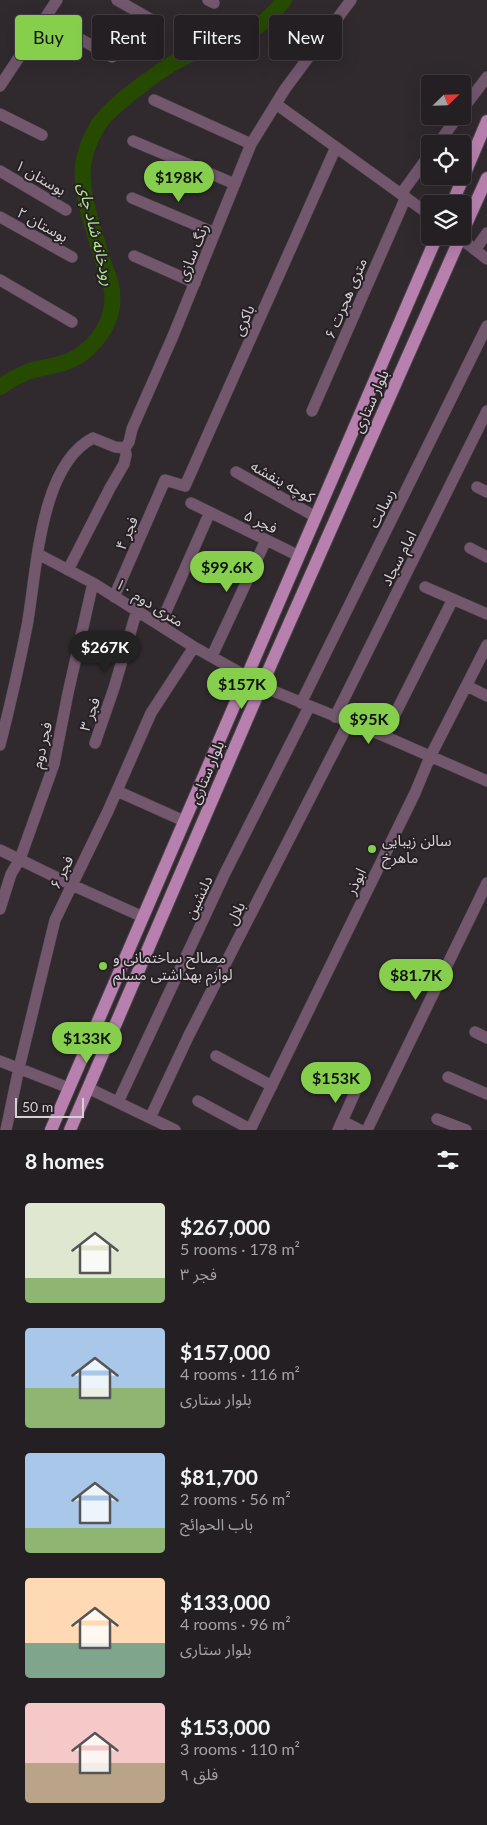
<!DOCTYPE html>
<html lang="en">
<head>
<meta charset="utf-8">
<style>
	:root { --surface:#241f22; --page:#302c2f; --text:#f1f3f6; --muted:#a3a2a5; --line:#413d40; --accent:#85cf4c }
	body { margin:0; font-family:Lato,"Noto Sans Arabic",sans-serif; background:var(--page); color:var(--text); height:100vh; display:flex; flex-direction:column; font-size:19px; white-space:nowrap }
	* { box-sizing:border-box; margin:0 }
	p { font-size:16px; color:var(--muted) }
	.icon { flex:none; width:28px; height:28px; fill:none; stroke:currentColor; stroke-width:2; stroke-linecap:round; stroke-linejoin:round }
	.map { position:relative; height:1130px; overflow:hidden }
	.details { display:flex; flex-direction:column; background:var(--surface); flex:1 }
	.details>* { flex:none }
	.top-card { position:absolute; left:15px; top:15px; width:458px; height:45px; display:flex; gap:10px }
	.needle { width:32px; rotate:67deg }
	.controls { position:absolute; left:421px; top:75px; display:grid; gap:10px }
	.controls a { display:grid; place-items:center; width:50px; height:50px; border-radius:5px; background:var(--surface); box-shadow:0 5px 20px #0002,0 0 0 1px var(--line); font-size:25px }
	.scale { position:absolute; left:15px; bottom:12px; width:69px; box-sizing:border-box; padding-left:5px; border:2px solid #d5d0d4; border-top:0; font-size:14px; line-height:18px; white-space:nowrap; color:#d5d0d4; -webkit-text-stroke:4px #261f25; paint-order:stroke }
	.price { position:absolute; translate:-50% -42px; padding:0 11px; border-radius:18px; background:var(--accent); color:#111; font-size:16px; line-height:32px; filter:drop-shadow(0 1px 2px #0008) }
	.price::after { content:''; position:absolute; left:50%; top:30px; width:15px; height:11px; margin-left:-8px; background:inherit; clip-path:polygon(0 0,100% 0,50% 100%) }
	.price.active { background:#222; color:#fff }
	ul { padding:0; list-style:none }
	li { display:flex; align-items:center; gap:15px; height:125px; padding:0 25px }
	li span { display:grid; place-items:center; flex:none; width:140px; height:100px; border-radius:5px; color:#555 }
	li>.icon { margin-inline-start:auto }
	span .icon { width:60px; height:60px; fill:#fffc; stroke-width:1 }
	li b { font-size:21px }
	h2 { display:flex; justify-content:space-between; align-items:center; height:60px; padding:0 25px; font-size:21px }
	.chip { padding:0 18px; border-radius:5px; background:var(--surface); box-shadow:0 5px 20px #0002,0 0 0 1px var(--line); font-size:18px; line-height:45px }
	.chip.active { background:var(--accent); color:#111 }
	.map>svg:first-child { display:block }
</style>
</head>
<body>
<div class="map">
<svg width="487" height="1130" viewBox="0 0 487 1130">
	<rect width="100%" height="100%" fill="#30292e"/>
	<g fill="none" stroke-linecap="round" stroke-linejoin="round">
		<!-- river -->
		<path stroke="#264b00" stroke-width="16" d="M0,387C9,381 19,375 30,371C47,366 68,365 83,353C102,338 115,316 112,291C111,281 106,271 103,262C96,236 85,209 83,181C81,162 87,144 97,127C108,107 169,62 192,54C200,51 209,50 217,47C243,38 268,23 284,0"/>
		<defs>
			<path id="minor" d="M117,0L159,24
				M208,0L214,3
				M45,19L112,57
				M0,86L57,0
				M154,100L251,144
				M276,104L430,215
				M462,110L487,77
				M0,114L42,135
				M133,141L235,184
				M438,144L458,116
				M0,171L66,210
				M401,194L430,154
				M132,198L215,233
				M0,217L72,257
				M460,238L487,259
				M475,250L487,233
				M134,256L195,283
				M0,280L72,322
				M312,411L406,197
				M236,472L316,517
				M477,487L487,492
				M191,503L299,556
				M470,548L487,557
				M38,554L93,583L194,647L246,676
				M68,570L110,488L124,464L126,455L125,448L129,442L132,429L173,336L251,144L285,89L351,0
				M425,587L487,614
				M114,597L165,480L185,486L336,147
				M160,625L210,512
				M212,656L266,540
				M261,686L384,736L487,781
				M467,686L487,696
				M301,703L487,326
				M335,717L487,411
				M384,736L453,599
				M95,743L114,688L137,610
				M0,745C10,706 19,666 27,626C37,572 39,466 93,438L115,447L125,448
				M117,791L184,821
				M0,850L72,885L143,917
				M0,909L11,874L20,859L54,764L68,693L93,583
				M475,1032L487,1038
				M216,1056L272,1086
				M0,1061L69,1088
				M448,1077L487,1094
				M88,1088L175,1130
				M198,1101L250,1129
				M118,1102L225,873L309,707
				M150,1118L189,1035L349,722
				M437,1119L466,1130
				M342,1121L360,1130
				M6,1130L19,1068L55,920L108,811L151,713L194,647
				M250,1130L415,793L430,757L487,645
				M338,1130L357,1088
				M367,1130L487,883"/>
			<path id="major" d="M452,204L487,121
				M462,233L487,178
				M51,1130L437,236
				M70,1130L257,696L461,236"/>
		</defs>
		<!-- minor casing -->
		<use href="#minor" stroke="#4a4449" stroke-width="12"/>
		<!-- major casing -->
		<use href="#major" stroke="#4a4449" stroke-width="14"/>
		<!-- minor -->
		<use href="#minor" stroke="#72576d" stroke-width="11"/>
		<!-- major -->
		<use href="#major" stroke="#b880ae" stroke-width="12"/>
	</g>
	<!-- markers -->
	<g fill="#85cf4c" stroke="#261f25" stroke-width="2">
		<circle cx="372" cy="849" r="5"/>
		<circle cx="103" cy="966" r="5"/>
	</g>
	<g text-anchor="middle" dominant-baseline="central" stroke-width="4" stroke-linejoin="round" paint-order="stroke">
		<!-- street labels -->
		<g font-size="15" fill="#d5d0d4" stroke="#261f25">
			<text transform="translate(41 177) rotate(30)">بوستان ۱</text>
			<text transform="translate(43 224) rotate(29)">بوستان ۲</text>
			<text transform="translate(192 252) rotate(-68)">رنگ سازی</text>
			<text transform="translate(345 298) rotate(-67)">۶ متری هجرت</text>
			<text transform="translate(243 320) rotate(-66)">باکری</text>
			<text transform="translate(370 401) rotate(-66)">بلوار ستاری</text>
			<text transform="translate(283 481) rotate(29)">کوچه بنفشه</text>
			<text transform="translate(381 508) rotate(-63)">رسالت</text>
			<text transform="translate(261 521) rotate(26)">فجر ۵</text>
			<text transform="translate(126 533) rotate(-67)">فجر ۴</text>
			<text transform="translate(398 558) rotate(-63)">امام سجاد</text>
			<text transform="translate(150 602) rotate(32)">۱۰ متری دوم</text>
			<text transform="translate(89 714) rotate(-71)">فجر ۳</text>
			<text transform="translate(41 745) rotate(-77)">فجر دوم</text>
			<text transform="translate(206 772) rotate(-67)">بلوار ستاری</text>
			<text transform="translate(61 872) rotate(-64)">فجر ۶</text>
			<text transform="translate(355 881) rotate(-64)">ابوذر</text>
			<text transform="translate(198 897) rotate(-65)">دلنشین</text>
			<text transform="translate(235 913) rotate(-63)">بلال</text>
		</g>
		<!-- poi labels -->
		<g font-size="15" fill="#d5d0d4" stroke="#261f25" text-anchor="start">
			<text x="382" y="840">سالن زیبایی<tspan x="382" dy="17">ماهرخ</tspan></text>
			<text x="113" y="957">مصالح ساختمانی و<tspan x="113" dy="17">لوازم بهداشتی مسلم</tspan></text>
		</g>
		<!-- water labels -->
		<g font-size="16" font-style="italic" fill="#afe989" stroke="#261f25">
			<text transform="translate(97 234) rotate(76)">رودخانه شاد چای</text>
		</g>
	</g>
</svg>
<div class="controls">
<a><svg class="needle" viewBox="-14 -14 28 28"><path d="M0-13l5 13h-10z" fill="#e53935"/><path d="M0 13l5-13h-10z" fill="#a3a2a5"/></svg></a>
<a><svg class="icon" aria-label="locate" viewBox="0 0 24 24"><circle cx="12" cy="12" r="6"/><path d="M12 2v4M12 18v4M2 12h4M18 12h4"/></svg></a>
<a><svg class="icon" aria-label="layers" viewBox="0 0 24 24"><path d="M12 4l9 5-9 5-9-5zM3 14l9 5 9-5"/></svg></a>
</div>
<div class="scale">50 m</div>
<b class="price" style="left:179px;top:203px">$198K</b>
<b class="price" style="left:227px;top:593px">$99.6K</b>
<b class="price active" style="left:105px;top:673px">$267K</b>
<b class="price" style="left:242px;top:710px">$157K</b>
<b class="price" style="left:369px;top:745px">$95K</b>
<b class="price" style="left:416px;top:1001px">$81.7K</b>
<b class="price" style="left:87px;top:1064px">$133K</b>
<b class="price" style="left:336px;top:1104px">$153K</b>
<div class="top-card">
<a class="chip active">Buy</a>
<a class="chip">Rent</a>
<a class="chip">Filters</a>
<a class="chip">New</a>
</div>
</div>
<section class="details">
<h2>8 homes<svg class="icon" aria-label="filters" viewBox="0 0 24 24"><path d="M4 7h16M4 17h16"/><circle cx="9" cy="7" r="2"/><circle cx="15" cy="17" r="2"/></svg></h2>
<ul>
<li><span style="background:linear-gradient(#dfe7d0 75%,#8fb573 0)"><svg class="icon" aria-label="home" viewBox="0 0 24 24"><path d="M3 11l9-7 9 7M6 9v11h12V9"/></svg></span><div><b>$267,000</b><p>5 rooms · 178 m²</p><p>فجر ۳</p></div></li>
<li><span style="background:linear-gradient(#a9c7e8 60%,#8fb573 0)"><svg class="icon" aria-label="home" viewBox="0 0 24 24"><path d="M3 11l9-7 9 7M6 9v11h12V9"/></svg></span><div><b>$157,000</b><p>4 rooms · 116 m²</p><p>بلوار ستاری</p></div></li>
<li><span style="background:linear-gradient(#a9c7e8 75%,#8fb573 0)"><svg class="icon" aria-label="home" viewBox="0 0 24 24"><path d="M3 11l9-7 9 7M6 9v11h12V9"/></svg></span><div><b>$81,700</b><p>2 rooms · 56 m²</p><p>باب الحوائج</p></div></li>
<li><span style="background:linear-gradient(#ffd9b3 65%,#7fa58c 0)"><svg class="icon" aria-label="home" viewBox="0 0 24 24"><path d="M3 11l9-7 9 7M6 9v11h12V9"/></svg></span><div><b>$133,000</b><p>4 rooms · 96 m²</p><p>بلوار ستاری</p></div></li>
<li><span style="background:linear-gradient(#f6c9c9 60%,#b9a48a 0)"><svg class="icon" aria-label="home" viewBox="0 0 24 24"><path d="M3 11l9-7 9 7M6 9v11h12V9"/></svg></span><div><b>$153,000</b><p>3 rooms · 110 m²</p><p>فلق ۹</p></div></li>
</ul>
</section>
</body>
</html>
